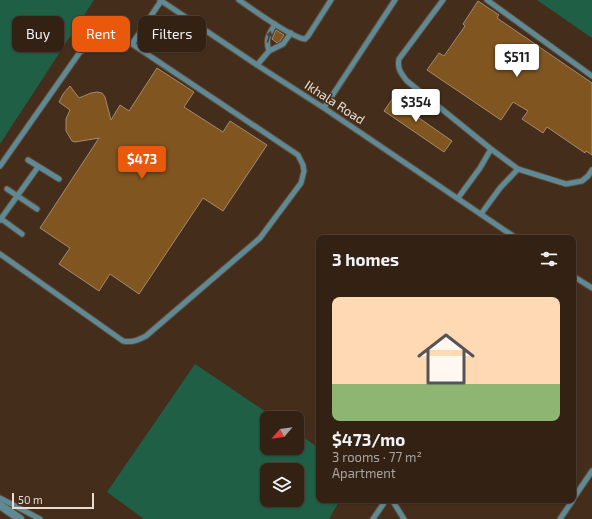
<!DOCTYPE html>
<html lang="en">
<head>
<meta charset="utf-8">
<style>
	:root { --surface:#332214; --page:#3b2a1d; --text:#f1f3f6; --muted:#a9a4a0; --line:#4e3f34; --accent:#ea580c }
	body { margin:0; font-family:"Exo 2",sans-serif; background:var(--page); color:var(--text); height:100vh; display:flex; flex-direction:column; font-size:15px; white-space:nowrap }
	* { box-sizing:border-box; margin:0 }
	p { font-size:13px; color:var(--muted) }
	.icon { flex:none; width:22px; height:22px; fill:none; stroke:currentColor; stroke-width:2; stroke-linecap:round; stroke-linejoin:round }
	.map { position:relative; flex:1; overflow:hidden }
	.details { position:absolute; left:316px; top:235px; width:260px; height:268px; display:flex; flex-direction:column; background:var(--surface); border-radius:8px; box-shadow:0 1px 3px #0004,0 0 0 1px var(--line) }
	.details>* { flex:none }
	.banner { position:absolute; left:12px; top:16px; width:244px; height:36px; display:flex; gap:8px }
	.needle { width:26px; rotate:242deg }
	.fabs { position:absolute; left:260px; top:411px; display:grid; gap:8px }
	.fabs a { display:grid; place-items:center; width:44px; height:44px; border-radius:8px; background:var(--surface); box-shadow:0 1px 3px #0004,0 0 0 1px var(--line); font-size:20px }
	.scale { position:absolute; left:12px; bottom:10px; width:82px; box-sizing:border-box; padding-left:4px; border:2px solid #e9dbd0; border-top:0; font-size:11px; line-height:14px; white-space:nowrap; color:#e9dbd0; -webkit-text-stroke:3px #442e1b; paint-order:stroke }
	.price { position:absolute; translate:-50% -34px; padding:0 9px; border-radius:4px; background:#fff; color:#222; font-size:13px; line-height:26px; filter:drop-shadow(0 1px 2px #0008) }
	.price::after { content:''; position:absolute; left:50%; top:24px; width:12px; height:9px; margin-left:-6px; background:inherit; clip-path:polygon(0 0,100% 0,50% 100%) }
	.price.active { background:var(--accent); color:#fff }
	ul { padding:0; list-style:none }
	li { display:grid; align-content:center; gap:8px; height:212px; padding:0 16px }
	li+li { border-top:1px solid var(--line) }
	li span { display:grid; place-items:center; height:124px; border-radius:8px; color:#555 }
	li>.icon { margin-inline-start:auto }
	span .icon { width:72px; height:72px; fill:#fffc; stroke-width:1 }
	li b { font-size:17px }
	h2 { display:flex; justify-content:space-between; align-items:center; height:48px; padding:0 16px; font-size:17px }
	.tag { padding:0 14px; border-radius:8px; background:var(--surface); box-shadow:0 1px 3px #0004,0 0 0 1px var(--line); font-size:14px; line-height:36px }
	.tag.active { background:var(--accent); color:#fff }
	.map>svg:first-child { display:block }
</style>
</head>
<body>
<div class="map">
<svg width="592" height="519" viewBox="0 0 592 519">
	<rect width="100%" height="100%" fill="#442e1b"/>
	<!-- green -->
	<path fill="#1e5f46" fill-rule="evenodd" d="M0,0H94L0,144Z
		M537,0H592V38Z
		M195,364L275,418H267V448H297V433L319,448V500H340L329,519H144L107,492ZM267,470H297V500H267Z"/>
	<!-- building -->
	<path fill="#805520" stroke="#a28b72" d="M478,1L499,15L497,18L592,83V155L586,151L585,153L547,127L543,133L522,119L528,111L513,102L501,120L427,70L439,53L444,56L465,26L463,24Z
		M276,30L284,35L280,41L277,43L272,39Z
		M157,68L194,92L184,107L223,132L230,121L267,145L223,211L203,198L139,294L110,274L99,291L59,264L70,248L40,228L99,138L75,142L72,141L66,131V119L70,110L59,102L63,94L70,86L79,98L91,93L97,92L102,93L105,97L111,120L120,105L129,111Z
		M395,95L412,106L409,111L452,141L444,152L384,111Z"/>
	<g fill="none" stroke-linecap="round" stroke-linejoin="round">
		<defs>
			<path id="service" d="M160,0L257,65L324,108L516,238
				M239,0C252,9 292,38 305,39L308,36L331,0
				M443,0L399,59C397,69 401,73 407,81L491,149L480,168L458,198
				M487,0L592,76
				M132,44L161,1
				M269,51C265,39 269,34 275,24
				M257,65L269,51L283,44L291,33
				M324,108L395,0
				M491,149L518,169L566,184L582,181L588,176L592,170
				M28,160L59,179
				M0,166L80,52C99,40 111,42 132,44L298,155L303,165L304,171L301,183L260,238L146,336C138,340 132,343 123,341L0,254
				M7,189L37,209
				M481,214L500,188L518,169
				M0,218L22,234
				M0,220L38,167
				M573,276L592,288
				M0,498L40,519
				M573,499L592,471
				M392,500L404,519
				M373,519L386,500
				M560,519L573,500"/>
			<path id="tertiary" d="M0,505L20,519"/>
		</defs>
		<!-- service casing -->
		<use href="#service" stroke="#5e4a38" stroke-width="7"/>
		<!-- tertiary casing -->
		<use href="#tertiary" stroke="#5e4a38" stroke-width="10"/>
		<!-- service -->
		<use href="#service" stroke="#5f8994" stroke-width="5"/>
		<!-- tertiary -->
		<use href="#tertiary" stroke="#5f8994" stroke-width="8"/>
	</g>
	<!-- one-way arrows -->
	<defs><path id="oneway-solid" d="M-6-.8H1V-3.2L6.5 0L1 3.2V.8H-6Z"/></defs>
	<use fill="#494033" href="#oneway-solid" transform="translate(269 37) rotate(-73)"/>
	<g text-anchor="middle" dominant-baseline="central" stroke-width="3" stroke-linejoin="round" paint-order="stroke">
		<!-- street labels -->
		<g font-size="13" fill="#e9dbd0" stroke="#442e1b">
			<text transform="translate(335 102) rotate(33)">Ikhala Road</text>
		</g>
	</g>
</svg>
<div class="fabs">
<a><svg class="needle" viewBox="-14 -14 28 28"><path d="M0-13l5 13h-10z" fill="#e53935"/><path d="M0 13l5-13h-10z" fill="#a9a4a0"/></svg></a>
<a><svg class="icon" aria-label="layers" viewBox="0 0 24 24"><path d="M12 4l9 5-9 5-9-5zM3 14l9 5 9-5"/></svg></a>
</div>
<div class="scale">50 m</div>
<b class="price" style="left:517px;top:78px">$511</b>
<b class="price" style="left:416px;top:123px">$354</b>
<b class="price active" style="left:142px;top:180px">$473</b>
<div class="banner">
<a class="tag">Buy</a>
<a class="tag active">Rent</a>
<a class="tag">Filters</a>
</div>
<section class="details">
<h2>3 homes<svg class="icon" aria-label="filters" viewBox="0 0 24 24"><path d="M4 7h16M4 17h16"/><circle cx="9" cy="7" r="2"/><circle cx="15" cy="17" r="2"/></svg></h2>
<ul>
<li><span style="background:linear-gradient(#ffd9b3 70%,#8fb573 0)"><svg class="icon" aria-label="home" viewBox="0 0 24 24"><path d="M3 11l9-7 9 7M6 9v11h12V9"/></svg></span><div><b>$473/mo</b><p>3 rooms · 77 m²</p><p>Apartment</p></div></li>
</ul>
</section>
</div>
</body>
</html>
